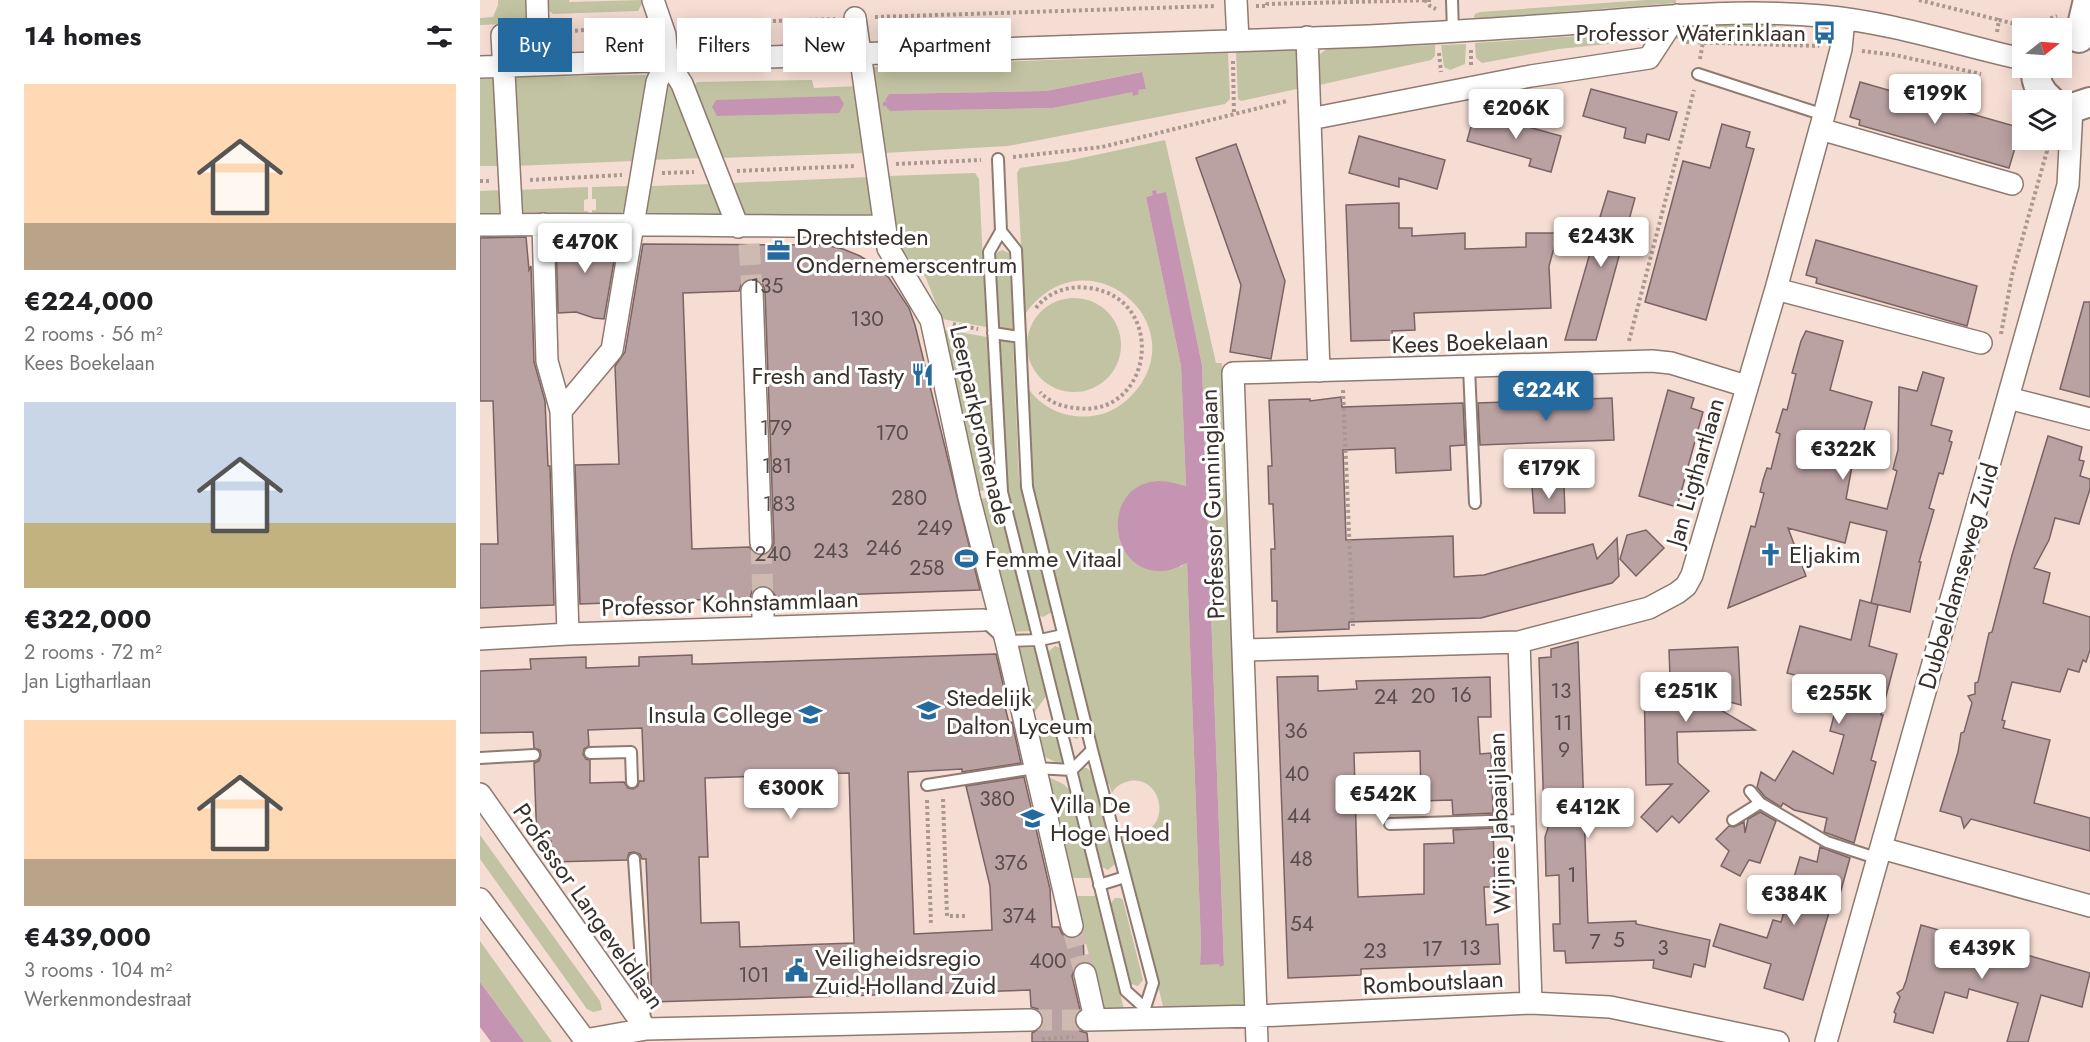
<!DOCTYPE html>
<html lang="en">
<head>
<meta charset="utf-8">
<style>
	:root { --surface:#fff; --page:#f6f6f6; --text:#202124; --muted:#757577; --accent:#246a9e }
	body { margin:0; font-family:Jost,sans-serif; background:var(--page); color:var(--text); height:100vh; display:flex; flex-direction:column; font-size:22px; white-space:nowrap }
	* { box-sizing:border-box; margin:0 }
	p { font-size:20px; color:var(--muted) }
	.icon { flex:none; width:33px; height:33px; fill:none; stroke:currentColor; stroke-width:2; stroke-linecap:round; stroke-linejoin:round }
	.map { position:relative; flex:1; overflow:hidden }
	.sheet { display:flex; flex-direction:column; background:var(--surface); width:480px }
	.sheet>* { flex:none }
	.top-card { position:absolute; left:18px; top:18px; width:570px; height:54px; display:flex; gap:12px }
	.needle { width:39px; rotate:73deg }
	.controls { position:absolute; left:1532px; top:18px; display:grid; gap:12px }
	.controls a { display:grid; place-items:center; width:60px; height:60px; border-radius:0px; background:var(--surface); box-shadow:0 3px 15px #0003; font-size:30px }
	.price { position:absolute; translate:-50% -51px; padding:0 14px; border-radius:6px; background:#fff; color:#222; font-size:20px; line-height:39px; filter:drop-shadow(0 2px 3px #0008) }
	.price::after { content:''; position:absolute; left:50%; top:36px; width:18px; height:14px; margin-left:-9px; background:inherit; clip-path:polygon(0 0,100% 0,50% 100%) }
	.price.active { background:var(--accent); color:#fff }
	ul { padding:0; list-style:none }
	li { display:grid; align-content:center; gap:12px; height:318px; padding:0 24px }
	li span { display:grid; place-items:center; height:186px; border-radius:0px; color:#555 }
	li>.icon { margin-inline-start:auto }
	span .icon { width:108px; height:108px; fill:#fffc; stroke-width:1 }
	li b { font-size:26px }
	h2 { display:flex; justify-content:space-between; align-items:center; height:72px; padding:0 24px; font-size:26px }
	.pill { padding:0 21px; border-radius:0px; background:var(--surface); box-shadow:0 3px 15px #0003; font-size:21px; line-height:54px }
	.pill.active { background:var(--accent); color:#fff }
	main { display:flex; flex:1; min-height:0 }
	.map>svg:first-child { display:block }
</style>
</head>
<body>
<main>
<section class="sheet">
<h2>14 homes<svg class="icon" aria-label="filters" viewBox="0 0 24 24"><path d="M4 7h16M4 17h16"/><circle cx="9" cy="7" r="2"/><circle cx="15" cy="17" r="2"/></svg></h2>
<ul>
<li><span style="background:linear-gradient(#ffd9b3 75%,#b9a48a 0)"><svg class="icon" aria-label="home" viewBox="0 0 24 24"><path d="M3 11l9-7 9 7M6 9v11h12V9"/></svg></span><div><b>€224,000</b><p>2 rooms · 56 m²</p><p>Kees Boekelaan</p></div></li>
<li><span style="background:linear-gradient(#c9d6e8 65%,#c2b280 0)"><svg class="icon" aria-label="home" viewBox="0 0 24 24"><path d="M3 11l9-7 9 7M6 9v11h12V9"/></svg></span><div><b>€322,000</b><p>2 rooms · 72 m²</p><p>Jan Ligthartlaan</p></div></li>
<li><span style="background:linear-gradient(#ffd9b3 75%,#b9a48a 0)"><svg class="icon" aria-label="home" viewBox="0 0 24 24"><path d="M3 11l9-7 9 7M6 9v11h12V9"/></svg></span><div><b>€439,000</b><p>3 rooms · 104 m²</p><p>Werkenmondestraat</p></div></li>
</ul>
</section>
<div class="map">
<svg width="1610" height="1042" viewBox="0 0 1610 1042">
	<rect width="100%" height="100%" fill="#f5ddd3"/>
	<!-- green -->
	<path fill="#c1c3a2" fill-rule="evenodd" d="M18,0H52L53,23L0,25V18L13,17L18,5Z
		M66,0H89V2L162,0L163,2L158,11L73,14L67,9Z
		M1166,0H1196V3L1018,17L996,19L994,17L995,14L1000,12Z
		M1242,25H1296L1295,39L1230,37L1191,39L1192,29Z
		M1170,31L1167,40L1079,49L1002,63L996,58L995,43Z
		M986,44L985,64L970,70L964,67L961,45Z
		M955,45V56L951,60L835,86L836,57L848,48Z
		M819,50L821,88L761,101L758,99L756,52Z
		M748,53L750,99L745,104L528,146L404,153L393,67ZM661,72L666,89L657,90L653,95V91L573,108L410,111L404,102H408L410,94L566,91Z
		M166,75L153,161L34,166L31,77Z
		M0,79H20L23,166H0Z
		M332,80L334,88L377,86L386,153L237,158L212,89L217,82Z
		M196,83L223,158L170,160L184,84Z
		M685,140L736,363H742V403L767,1007L684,1010L639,830C646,831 652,834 658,833C694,828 681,771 646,782C640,784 635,787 632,793L629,784H627L553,485L548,388C562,409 587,419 612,416C631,414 646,403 658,388C711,318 604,232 545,314L537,173L540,168L588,161ZM676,191L677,194L686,193L722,365L744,964H720L721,944L707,563L700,567L706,487L701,366L666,197L673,195Z
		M495,173L499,179L506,327L462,319L446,278L432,261L416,246L408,176Z
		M390,177L393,214L266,215L258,213L251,183Z
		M233,184L242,215L166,217L171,186Z
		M148,186L143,211L140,215L112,217V210H116V199H112V187Z
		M108,187V199L104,200V211H108V218H42L36,190Z
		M23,190L25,217H0V191Z
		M522,250L529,253L533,332L519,330L515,256L518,252Z
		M547 345a47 47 0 1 1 94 0a47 47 0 1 1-94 0Z
		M467,330L507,337L514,483V488L495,492L465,332Z
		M519,340L533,342L539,479L572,612L563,617L558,615L526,481Z
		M514,496L516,497L550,631L528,632L497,500Z
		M575,646L580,648L602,734L597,739L589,736L568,652Z
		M533,648H554L566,696L550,719Z
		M572,722L583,764L577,763L559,754L555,740L567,724Z
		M603,768H607L611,772L635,864L628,870L622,867L599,774Z
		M564,775L583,784L590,790L611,878H590Z
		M0,835L120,1001L122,1010L113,1012L107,1009L0,859Z
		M594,896H615L645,1013L624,1014Z
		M635,898H640L643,900L663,980L658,986L651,984L631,903Z
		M0,941L72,1042H44L0,982Z"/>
	<!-- water -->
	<path fill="#c594b2" d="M662,72L666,89L658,90L659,94L653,96L652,92L573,108L410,111L406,107L407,106H403V102H407L405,101L409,94L566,91Z
		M359,96L364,104L359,113L237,116L232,107L236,100Z
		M676,190L677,194L686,192L722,365L744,965L740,967L739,964L720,965L721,944L707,563C702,565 696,568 690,570C629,582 617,485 678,481C688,481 697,484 706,486L701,366L666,197L673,195L672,191Z
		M0,982L44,1042H11L0,1027Z"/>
	<!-- building -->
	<path fill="#baa1a2" stroke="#7a6364" stroke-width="1.5" fill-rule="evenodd" d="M1380,82L1541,128L1529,168L1379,125L1380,120L1370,117Z
		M1111,89L1197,112L1189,140L1167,134L1165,143L1144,138L1146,128L1103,116Z
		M995,112L1081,136L1071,172L1049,166L1051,159L987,141Z
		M1242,124L1270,132L1266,147L1274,149L1226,320L1165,302L1203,161L1230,168Z
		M879,136L965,160L957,189L919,178V187L869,173Z
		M756,144L805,281L791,359L750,352L761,285L716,158Z
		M1128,191L1155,198L1116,340H1085L1116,232H1122L1116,230Z
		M919,203V228H932V236L985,233V249L1046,247V233H1078L1069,266L1071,308L934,313L935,330L912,331L913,340L871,341L866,205Z
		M46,237L49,270L51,266L54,362L65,401L68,466H70L74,605L0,608V544H18L13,401H0V238Z
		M76,237L138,238L124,319L114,318L96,312L78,313Z
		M1336,240L1497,286L1487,326L1336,283L1337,278L1326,275Z
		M163,244L345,245L363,249L380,256L396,266L409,278L429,308L435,325L500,590L296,597L290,587L282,585L272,591L270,598L100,604L95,465L139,464L135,366L145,352ZM271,278L278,280L283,285L285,291L294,543L292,548L288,553L281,556L275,554L269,547L212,549L203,293L259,291L261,285Z
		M1604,302H1610V397L1580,389Z
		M1326,331L1363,341L1350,390L1392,402L1377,455H1374L1366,499L1407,509L1417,471L1413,469L1418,450L1419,387L1437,391L1443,372L1464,378L1451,425L1472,431L1469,441L1472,442L1463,474L1459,473L1449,508L1454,510L1439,562H1441L1430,612L1391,603L1407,531L1370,522L1365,543L1308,528L1326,576L1248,608L1271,526L1275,527L1284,493L1280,492L1283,480L1287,468L1291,469L1300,434L1296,432L1303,409L1307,410L1316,374L1312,373L1321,341Z
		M1188,390L1214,398L1211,408L1223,412L1197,507L1159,496Z
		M861,397L862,407L983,403L985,445L970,446L971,470L916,473L915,448L863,450L866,540L973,536L974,577L1004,575L1113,544L1117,559L1137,538L1139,576L1132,583L1001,618L869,622V629L797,632V601H792L791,549H795L793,504H789L788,466H792L789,400L830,399V401Z
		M1132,398L1134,440L1000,445L998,403Z
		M1568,436L1602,447L1599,460L1604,461L1600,476L1610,479V489L1599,524L1575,518L1569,540L1554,568L1570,573L1563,603L1610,617V650L1606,662L1603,660L1599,672L1588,669L1580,692L1532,682L1522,720L1525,721L1523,728L1570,740L1554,803L1610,818V851L1491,819L1484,828L1481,817L1460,811L1478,752L1481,733L1484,732L1492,703L1488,696L1495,694V683L1498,682L1509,633L1512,632L1532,555Z
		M1084,486L1085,513H1054L1052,487Z
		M1166,530L1184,548L1156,576L1140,559L1147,535Z
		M1380,600L1398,605L1389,646L1417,654L1401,715H1403L1391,760L1396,762L1374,843L1344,832L1347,818L1314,810L1303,803L1301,807L1285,797L1277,787L1281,772L1295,781L1313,751L1353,774L1364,735L1350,731L1361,688L1307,673L1320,626L1371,640Z
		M1098,642L1108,923L1156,921V924L1230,940L1225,967L1214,964L1211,977L1173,968L1174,960L1086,963L1085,951H1074L1073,924H1080L1079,875L1066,876L1065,837L1068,828L1064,816L1059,658L1071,657V649Z
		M1258,647L1261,705L1227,696L1225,701L1275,730L1197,732L1198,763L1229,791L1199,823L1192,816L1177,832L1161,817L1192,784L1166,785L1164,678L1190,677L1189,650Z
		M516,654L523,684V699L529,723L532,722L541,763L482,772V769L428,772L434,934L512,930L510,886L486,786L544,777L570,889L572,927H579L582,934L589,938H595L603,932L604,962L596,965L592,976L600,1010L596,1014L594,1021L600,1031L607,1033L608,1042H552V1033L562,1027L564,1019L558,1009L551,1007L550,990L172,1002L166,859H162L160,854L154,852L149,853L147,860L72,862L71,841L57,842L54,763L59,761L61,755L60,750L54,748L53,732L0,733V671L51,669L50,659L106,657V668L159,666V657L212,655V664H221ZM162,728L164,781H159L158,786L153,789L148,788L144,782L110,783V760L106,759L103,754L104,749L109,746L108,730ZM369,773L374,943L260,947L259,922L221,923L219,857H228L225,778Z
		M838,676V691L877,689L876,681L1010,677L1011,717H998L1000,754L1011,753L1013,813L973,815L972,800L941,801L940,751L874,753L878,897L944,894V844L974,843L973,830L1013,828L1015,887H1004L1006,925L1018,924L1020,964L881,969V975L808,978L797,677Z
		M1280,812L1296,821L1280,863L1269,860L1260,876L1241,866L1249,851L1236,839L1249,826L1254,827L1264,822L1265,833L1268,819Z
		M1340,847L1370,858L1358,901L1353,899L1323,1000L1284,988L1291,964L1233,946L1240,924L1287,938L1293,920L1301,922L1320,857L1337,862Z
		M1441,925L1610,973L1602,1007L1561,995L1548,1042H1527L1538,1003L1489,989L1487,998L1465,992L1453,1033L1414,1022L1416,1014L1414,1012L1420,997L1417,993L1423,989L1426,981Z"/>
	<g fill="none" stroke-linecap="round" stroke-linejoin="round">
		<!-- street-tunnel -->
		<path stroke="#cfbab2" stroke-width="21" stroke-dasharray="21 10" stroke-linecap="butt" d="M269,244L272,291
			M281,543L283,598
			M592,926L605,974
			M551,1020H607"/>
		<defs>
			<path id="lane" d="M972,0L973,32
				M1218,74L1344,115
				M518,159L521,231L509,252L522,492L646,991L665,1008L673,983L612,750L547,487L536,250L521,231
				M513,333L540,337
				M989,368L995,503
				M503,620L526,641L560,640L583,635
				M110,753L151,752L152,782
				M0,758L54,755
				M447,785L555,768L592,770L612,750
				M1270,791L1280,803L1347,842L1399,859
				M1253,820L1280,803
				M910,824L1044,820
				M154,859L165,1021
				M619,885L645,877"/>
			<path id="street" d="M173,0L185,35L187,60L202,84L258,227
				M756,0L758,40
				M375,18L408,248L451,320L489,497L526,641L592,926
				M827,37L839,371
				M0,67L889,36C964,32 1037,28 1111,22C1189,16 1265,9 1342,16C1410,22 1476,44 1542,59
				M830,119L1051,76L1169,58L1197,15
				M1340,129L1532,184
				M63,224L67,361L81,411L88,634
				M0,225C134,223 269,227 403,226
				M32,225L22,35L58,33L57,0
				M1296,289L1501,343
				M272,291L281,543
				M1528,398L1610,419
				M81,411L132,350L177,82L187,60
				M283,598V627
				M0,639L88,634L503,620
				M1039,642L1051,1003
				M764,650L1039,642L1169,608L1197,593L1206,586L1212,575L1296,289L1344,115L1361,49L1364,19
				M0,794L166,1029
				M1401,848L1610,906
				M0,899L105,1040L166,1029L551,1020
				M605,974L615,1019
				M607,1020L777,1016L1051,1003L1130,1007L1298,1042
				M777,1042L753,373L1172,361L1191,363L1266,386
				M1346,1042L1588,185L1592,108"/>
			<path id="secondary" d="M1599,38L1608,0
				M1556,68C1555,81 1559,91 1570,100
				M1581,106L1592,108L1610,102"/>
		</defs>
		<!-- lane casing -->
		<use href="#lane" stroke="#8f7a70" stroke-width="14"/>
		<!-- street casing -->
		<use href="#street" stroke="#8f7a70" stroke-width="24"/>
		<!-- secondary casing -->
		<use href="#secondary" stroke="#8f7a70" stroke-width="32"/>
		<!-- path -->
		<path stroke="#aa9890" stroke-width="4" stroke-dasharray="3 3" stroke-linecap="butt" d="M945,0L950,6L956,9
			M1439,0L1519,20
			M776,6H787V4L953,0
			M395,17L735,6
			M203,24L355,19
			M77,32L160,26
			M1517,32L1519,20L1548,27L1577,16
			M1206,42L1339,46
			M991,50V67
			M1382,51L1415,55L1501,74
			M959,53L961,72
			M1220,59L1223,42
			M753,61L754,114
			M533,157L622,147L807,101
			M416,164L501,160
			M257,171L376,166
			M182,173L214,172
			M50,180L142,175
			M0,181H10
			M556,308C568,292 589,285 609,288C689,298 673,419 596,408C582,407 569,402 560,392
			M473,324L498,329
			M1521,334L1532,275L1567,151L1564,140
			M1149,341L1214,90
			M863,390L873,626
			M463,799L467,916H485
			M447,800L451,926
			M562,1039L593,1037"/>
		<!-- lane -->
		<use href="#lane" stroke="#fff" stroke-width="10"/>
		<!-- street -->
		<use href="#street" stroke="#fff" stroke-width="21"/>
		<!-- secondary -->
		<use href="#secondary" stroke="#fff" stroke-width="28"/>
	</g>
	<!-- icons -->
	<defs>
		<symbol id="bus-bare" viewBox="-9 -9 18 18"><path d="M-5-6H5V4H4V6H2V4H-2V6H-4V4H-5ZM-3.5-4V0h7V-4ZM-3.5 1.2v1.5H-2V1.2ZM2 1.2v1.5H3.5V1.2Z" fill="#246a9e" stroke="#fff" stroke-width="2.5" paint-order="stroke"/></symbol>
		<symbol id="office-bare" viewBox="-9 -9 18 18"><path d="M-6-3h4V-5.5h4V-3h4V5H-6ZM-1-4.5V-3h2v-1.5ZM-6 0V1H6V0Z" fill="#246a9e" stroke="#fff" stroke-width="2.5" paint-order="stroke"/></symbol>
		<symbol id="restaurant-bare" viewBox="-9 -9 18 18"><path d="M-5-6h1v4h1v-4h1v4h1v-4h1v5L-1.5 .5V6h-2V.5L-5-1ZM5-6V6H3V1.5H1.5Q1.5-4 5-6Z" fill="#246a9e" stroke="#fff" stroke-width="2.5" paint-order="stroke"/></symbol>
		<symbol id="church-bare" viewBox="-9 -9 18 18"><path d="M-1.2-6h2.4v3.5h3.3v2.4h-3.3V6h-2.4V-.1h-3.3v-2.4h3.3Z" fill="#246a9e" stroke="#fff" stroke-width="2.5" paint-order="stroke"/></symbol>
		<symbol id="stadium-bare" viewBox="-9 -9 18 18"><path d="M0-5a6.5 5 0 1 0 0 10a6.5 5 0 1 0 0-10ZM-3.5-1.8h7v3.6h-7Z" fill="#246a9e" stroke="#fff" stroke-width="2.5" paint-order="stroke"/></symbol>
		<symbol id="school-bare" viewBox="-9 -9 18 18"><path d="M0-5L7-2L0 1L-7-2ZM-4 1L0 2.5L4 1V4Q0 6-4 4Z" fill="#246a9e" stroke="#fff" stroke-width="2.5" paint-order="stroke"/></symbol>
		<symbol id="civic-bare" viewBox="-9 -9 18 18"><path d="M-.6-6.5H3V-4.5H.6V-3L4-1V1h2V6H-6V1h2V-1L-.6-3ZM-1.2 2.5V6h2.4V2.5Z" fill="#246a9e" stroke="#fff" stroke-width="2.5" paint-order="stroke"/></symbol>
	</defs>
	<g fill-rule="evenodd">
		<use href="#bus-bare" x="1328" y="16" width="33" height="33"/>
		<use href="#office-bare" x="282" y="234" width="33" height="33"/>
		<use href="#restaurant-bare" x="426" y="358" width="33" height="33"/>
		<use href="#church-bare" x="1274" y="538" width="33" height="33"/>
		<use href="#stadium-bare" x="470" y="542" width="33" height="33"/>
		<use href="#school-bare" x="432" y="694" width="33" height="33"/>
		<use href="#school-bare" x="314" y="698" width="33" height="33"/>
		<use href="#school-bare" x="536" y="802" width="33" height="33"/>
		<use href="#civic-bare" x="300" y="954" width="33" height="33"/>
	</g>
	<g text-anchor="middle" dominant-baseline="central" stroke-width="6" stroke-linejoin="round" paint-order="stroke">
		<!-- number labels -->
		<g font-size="21" fill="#594c4a">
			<text x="287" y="286">135</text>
			<text x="387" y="319">130</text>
			<text x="296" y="428">179</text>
			<text x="412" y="433">170</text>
			<text x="297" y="466">181</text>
			<text x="429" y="498">280</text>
			<text x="299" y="504">183</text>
			<text x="455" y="528">249</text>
			<text x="404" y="548">246</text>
			<text x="351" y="551">243</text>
			<text x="293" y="554">240</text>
			<text x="447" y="568">258</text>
			<text x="1081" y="691">13</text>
			<text x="981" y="695">16</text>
			<text x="943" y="696">20</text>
			<text x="906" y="697">24</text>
			<text x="1083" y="723">11</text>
			<text x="816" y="731">36</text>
			<text x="1084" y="750">9</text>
			<text x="817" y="774">40</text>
			<text x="517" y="799">380</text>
			<text x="819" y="816">44</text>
			<text x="821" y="859">48</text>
			<text x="531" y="863">376</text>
			<text x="1092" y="875">1</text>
			<text x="539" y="916">374</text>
			<text x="822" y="924">54</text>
			<text x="1139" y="940">5</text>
			<text x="1115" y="942">7</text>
			<text x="990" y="948">13</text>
			<text x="1183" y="948">3</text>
			<text x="952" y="949">17</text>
			<text x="895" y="951">23</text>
			<text x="568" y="961">400</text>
			<text x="274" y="975">101</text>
		</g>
		<!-- poi labels -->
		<g font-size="24" fill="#39302c" stroke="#fff" text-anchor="start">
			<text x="1326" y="32" text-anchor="end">Professor Waterinklaan</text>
			<text x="316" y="236">Drechtsteden<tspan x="316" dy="28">Ondernemerscentrum</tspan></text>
			<text x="424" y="375" text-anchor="end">Fresh and Tasty</text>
			<text x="1309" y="554">Eljakim</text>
			<text x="505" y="558">Femme Vitaal</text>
			<text x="466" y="697">Stedelijk<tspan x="466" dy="28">Dalton Lyceum</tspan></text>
			<text x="312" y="714" text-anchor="end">Insula College</text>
			<text x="570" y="804">Villa De<tspan x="570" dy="28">Hoge Hoed</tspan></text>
			<text x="335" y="957">Veiligheidsregio<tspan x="335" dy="28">Zuid-Holland Zuid</tspan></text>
		</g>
		<!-- street labels -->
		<g font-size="24" fill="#39302c" stroke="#fff">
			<text transform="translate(990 342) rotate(-2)">Kees Boekelaan</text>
			<text transform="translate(501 425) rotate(77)">Leerparkpromenade</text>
			<text transform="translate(1215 472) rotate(-74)">Jan Ligthartlaan</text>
			<text transform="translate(732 504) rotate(-92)">Professor Gunninglaan</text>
			<text transform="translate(1478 576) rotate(-74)">Dubbeldamseweg Zuid</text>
			<text transform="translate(250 603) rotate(-2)">Professor Kohnstammlaan</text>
			<text transform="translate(1019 823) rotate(-92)">Wijnie Jabaaijlaan</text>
			<text transform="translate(109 906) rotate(55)">Professor Langeveldlaan</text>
			<text transform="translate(953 982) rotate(-3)">Romboutslaan</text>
		</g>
	</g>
</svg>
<div class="controls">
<a><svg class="needle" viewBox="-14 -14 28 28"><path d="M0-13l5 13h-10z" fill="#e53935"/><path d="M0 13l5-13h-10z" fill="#757577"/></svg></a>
<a><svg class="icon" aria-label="layers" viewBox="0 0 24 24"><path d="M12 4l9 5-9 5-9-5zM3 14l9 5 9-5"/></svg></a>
</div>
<b class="price" style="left:1455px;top:125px">€199K</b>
<b class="price" style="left:1036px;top:140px">€206K</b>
<b class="price" style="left:1121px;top:268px">€243K</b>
<b class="price" style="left:105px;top:274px">€470K</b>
<b class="price active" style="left:1066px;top:422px">€224K</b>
<b class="price" style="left:1363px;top:481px">€322K</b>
<b class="price" style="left:1069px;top:500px">€179K</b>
<b class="price" style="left:1206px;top:723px">€251K</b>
<b class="price" style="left:1359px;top:725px">€255K</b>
<b class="price" style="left:311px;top:820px">€300K</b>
<b class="price" style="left:903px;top:826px">€542K</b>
<b class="price" style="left:1108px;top:839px">€412K</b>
<b class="price" style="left:1314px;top:926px">€384K</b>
<b class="price" style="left:1502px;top:980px">€439K</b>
<div class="top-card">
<a class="pill active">Buy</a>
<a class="pill">Rent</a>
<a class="pill">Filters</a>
<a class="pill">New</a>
<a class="pill">Apartment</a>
</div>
</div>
</main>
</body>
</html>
